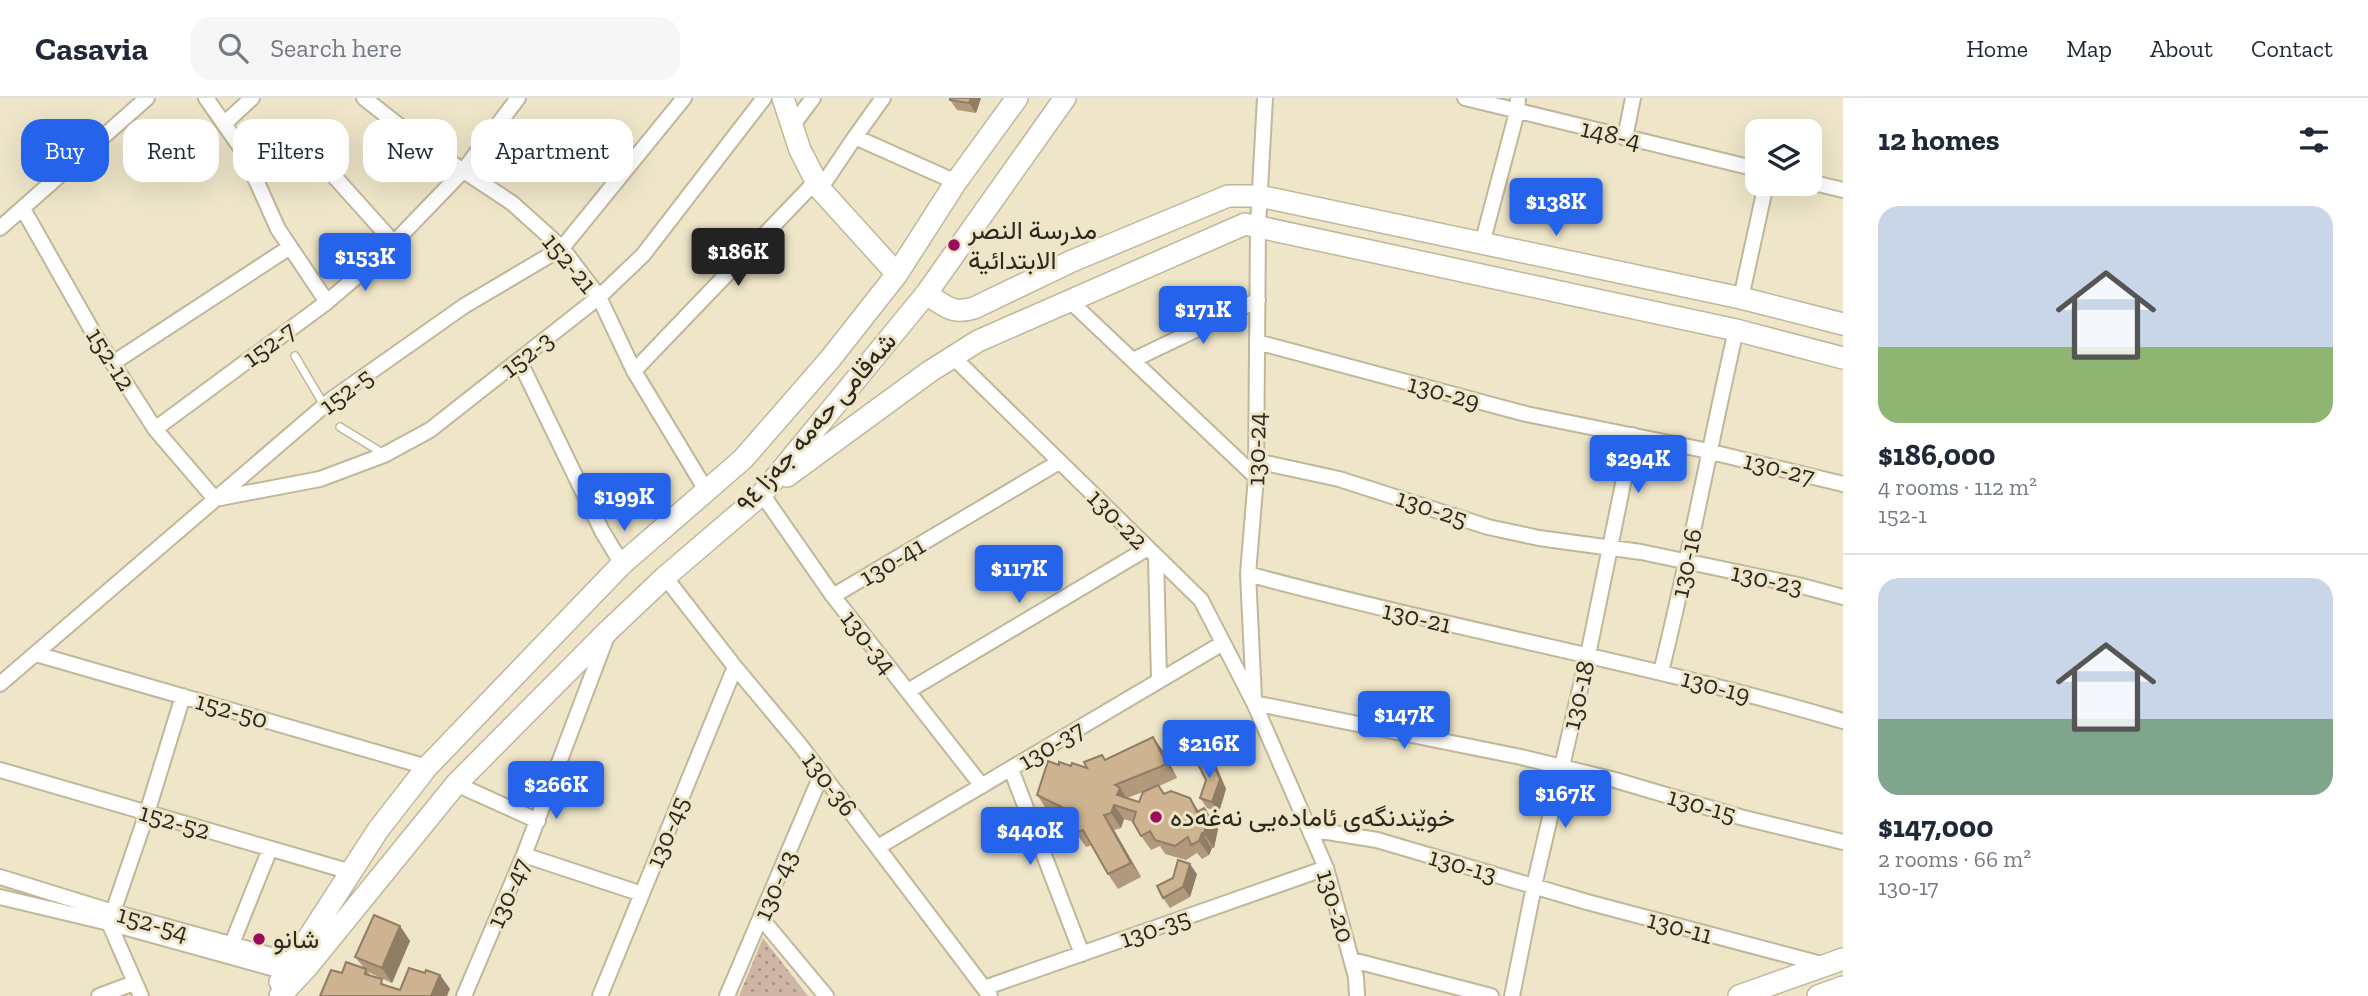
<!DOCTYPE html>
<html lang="en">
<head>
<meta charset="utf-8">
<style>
	:root { --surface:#fff; --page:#f6f6f7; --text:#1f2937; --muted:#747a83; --line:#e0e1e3; --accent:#2563eb }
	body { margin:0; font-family:"Zilla Slab",Vazirmatn,serif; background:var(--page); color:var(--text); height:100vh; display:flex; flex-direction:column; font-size:26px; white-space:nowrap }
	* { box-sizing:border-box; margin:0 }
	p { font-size:23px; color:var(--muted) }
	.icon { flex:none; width:38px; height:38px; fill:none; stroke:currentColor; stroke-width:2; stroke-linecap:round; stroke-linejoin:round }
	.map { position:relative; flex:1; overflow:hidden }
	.drawer { display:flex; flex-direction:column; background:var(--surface); width:525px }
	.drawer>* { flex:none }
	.guide { position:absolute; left:21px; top:21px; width:665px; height:63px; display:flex; gap:14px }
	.buttons { position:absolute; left:1745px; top:21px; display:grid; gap:14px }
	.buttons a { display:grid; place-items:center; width:77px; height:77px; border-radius:14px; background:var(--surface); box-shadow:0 7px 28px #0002; font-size:35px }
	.price { position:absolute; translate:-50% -60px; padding:0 16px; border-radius:7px; background:var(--accent); color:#fff; font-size:23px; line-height:46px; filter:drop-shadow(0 2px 4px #0008) }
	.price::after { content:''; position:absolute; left:50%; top:42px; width:21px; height:16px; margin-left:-10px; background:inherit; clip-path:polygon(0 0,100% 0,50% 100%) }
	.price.current { background:#222; color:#fff }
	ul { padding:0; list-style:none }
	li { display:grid; align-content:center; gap:14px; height:371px; padding:0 35px }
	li+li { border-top:2px solid var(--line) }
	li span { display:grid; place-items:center; height:217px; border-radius:21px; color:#555 }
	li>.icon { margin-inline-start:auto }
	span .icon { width:126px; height:126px; fill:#fffc; stroke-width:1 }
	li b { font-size:30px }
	h2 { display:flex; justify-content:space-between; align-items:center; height:84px; padding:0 35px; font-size:30px }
	.chip { padding:0 24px; border-radius:21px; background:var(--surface); box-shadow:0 7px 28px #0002; font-size:24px; line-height:63px }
	.chip.current { background:var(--accent); color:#fff }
	header { display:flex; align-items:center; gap:42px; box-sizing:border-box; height:98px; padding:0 35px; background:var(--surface); border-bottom:2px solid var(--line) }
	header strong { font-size:33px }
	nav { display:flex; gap:38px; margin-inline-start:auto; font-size:24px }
	.search { width:490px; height:63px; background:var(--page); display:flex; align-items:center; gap:18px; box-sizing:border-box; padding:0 24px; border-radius:21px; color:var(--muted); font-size:26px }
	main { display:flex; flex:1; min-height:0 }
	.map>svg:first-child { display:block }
</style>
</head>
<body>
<header>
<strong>Casavia</strong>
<div class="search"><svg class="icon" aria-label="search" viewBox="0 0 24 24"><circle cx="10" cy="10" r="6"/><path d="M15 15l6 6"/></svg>Search here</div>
<nav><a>Home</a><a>Map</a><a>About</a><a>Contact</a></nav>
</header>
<main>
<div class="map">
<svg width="1843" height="898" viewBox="0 0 1843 898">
	<defs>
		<pattern id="grass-dots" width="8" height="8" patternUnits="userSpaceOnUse" patternTransform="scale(1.75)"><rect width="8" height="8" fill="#ceb5a5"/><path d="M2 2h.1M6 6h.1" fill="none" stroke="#a79386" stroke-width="1.8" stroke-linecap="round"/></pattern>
	</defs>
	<rect width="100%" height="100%" fill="#efe6c9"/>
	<!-- grass -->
	<path fill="url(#grass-dots)" d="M763,840L808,898H739Z"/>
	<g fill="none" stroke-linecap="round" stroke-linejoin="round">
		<defs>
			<path id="lane" d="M295,258L324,307
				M340,329L384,356"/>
			<path id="street" d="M206,0L243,53L278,131L327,204
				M364,0L420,44L512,105L562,150L599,199L634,273L706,392
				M1465,0L1757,71
				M224,26L252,0
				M792,28L813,0
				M855,39L883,0
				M1625,40L1633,0
				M316,58L394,145
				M1810,84L1843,92
				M820,91L855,39L956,84
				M23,111L94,236L155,331L215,401L320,381L384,357L430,332L599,199L643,157L764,0
				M0,130L147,0
				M1482,146L1517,14L1518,0
				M1741,200L1766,86
				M1070,203L1256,379
				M1257,244L1526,316L1699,351L1843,386
				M953,259L1201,502L1254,605L1326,770L1356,879L1357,898
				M519,262L602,433L622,466
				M1133,262L1258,202
				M113,265L290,149
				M634,273L816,83
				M155,331L327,204L382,157L463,73L518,0
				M1256,363L1339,381L1488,429L1539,440L1641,454L1798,487L1843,499
				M762,396L833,498L982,688
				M1156,459L1159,582
				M1248,476C1445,530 1647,565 1843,623
				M665,479L735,569L800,647L990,898
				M833,498L1059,364
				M36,556L427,669
				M1661,574C1689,461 1710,346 1736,232
				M0,586L332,301L464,208L562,150L684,0
				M908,593L1148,450
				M1254,600L1248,476L1256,379L1258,128L1265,0
				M1254,605L1521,659L1615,682L1740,719L1843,744
				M1011,671L1082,856
				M0,672L351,774
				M456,686L538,723
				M1309,731L1377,742L1587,804L1825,867
				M878,749L1223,545
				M524,757L642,796
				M0,779L113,814L300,865
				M0,799L109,825L293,876
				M113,814L147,715L183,598
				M761,820L826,898
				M109,825L141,898
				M231,848L270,751
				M1352,862L1491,898
				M984,890L1326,770
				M99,898L134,885
				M464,898L524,757L607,538
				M600,898L735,569
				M727,898L822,675
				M1512,898L1534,788L1588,557L1633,337"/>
			<path id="secondary" d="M783,0L800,52L820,91L897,176
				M926,196C945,207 951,217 974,210L1072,163L1228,98H1259L1741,200L1843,226
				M787,378L929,274L978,243L1245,126L1736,232L1843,260
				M280,884L378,732L427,669L622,466L743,361L831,260L897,176L956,84L1017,0
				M280,898L308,868L456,686L608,533L665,479L762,396L926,196L1065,0
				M1739,898L1843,861
				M1818,898L1843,889"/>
		</defs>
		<!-- lane casing -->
		<use href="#lane" stroke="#c0b79b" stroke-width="10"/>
		<!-- street casing -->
		<use href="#street" stroke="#c0b79b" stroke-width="18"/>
		<!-- secondary casing -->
		<use href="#secondary" stroke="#c0b79b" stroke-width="24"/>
		<!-- lane -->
		<use href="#lane" stroke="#fff" stroke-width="7"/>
		<!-- street -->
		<use href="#street" stroke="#fff" stroke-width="14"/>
		<!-- secondary -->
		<use href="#secondary" stroke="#fff" stroke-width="21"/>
	</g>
	<!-- wall -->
	<path fill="#b19a7c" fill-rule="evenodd" d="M981,0L976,15L957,12L950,2Z
		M1163,653L1177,680L1159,688L1165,696L1199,713L1204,710L1218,731L1214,750H1212L1209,757L1202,761L1197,755L1186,762L1165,756L1160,748L1151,752L1141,738L1133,724L1124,721L1121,730L1114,732L1141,779L1118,791L1108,776L1092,747L1086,749L1076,735L1069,723L1047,712L1037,697L1059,667L1087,670L1106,662ZM1143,694L1139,704L1127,700Z
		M1217,670L1226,691L1219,714L1207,710L1200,700Z
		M1197,776L1190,799L1170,810L1163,800Z
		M400,828L410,843L392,885L368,874L370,877L387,888L400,892L425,875L440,877L450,891L320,898L342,875L364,870L355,859Z"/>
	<!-- shaded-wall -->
	<path fill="#907d65" d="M971,0H981L976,15L969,5Z
		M1153,639L1163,653L1177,680L1167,666Z
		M1210,660L1217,670L1226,691L1219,714L1212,704Z
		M1120,690L1130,705L1127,712L1117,697Z
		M1190,700L1200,715L1204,710L1218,731L1214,750L1204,736L1197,714Z
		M1114,707L1124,721L1121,730L1111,715Z
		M1104,717L1114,732L1141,779L1131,765Z
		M1202,735L1212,750L1209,757L1199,743Z
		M1190,766L1197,776L1190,799L1183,789Z
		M400,828L410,843L392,885L382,870Z
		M440,877L450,891L447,898H431Z"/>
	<!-- building -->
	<path fill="#ceb390" stroke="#907d65" stroke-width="2" d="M950,0H971L969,5L950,2Z
		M1153,639L1167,666L1115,687L1120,690L1117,697L1139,704L1143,694L1158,687L1164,696L1171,693L1190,700L1197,714L1204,710L1208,717L1204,736L1202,735L1199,743L1191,747L1188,739L1175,748L1155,742L1150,733L1141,738L1133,724L1136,714L1114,707L1111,715L1104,717L1131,765L1108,776L1083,732L1076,735L1067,717L1072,714L1037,697L1048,663L1059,667V664L1071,668L1072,665L1087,670L1084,664L1102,657L1105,662Z
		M1210,660L1220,681L1212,704L1200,700L1206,682L1198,666Z
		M1178,762L1190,766L1183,789L1163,800L1157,788L1173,780Z
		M374,817L400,828L382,870L355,859Z
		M346,864L366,871L365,876L382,881L381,886L400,892L409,870L425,875L426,872L440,877L431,898H320L331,872L342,875Z"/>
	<!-- markers -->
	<g fill="#9b0d5c" stroke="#efe6c9" stroke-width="2.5">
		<circle cx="954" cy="147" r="7"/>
		<circle cx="1156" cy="719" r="7"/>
		<circle cx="259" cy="841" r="7"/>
	</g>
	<g text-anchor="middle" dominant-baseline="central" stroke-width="6" stroke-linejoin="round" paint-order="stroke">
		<!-- street labels -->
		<g font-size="26" fill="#2c291e" stroke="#efe6c9">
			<text transform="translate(1611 36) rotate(13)">148-4</text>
			<text transform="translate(570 165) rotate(50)">152-21</text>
			<text transform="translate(269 246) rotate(-36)">152-7</text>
			<text transform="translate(527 256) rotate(-38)">152-3</text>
			<text transform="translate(111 261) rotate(58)">152-12</text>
			<text transform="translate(346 293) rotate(-37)">152-5</text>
			<text transform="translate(1444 294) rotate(15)">130-29</text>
			<text transform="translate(816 324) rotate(-49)">شەقامی حەمە جەزا ٩٤</text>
			<text transform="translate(1256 351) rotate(-89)">130-24</text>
			<text transform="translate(1779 370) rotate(14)">130-27</text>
			<text transform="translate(1432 410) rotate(18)">130-25</text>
			<text transform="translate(1118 421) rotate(45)">130-22</text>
			<text transform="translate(892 463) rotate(-31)">130-41</text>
			<text transform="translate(1686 465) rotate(-78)">130-16</text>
			<text transform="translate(1767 481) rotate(12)">130-23</text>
			<text transform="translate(1417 519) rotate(13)">130-21</text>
			<text transform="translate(869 544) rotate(52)">130-34</text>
			<text transform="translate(1716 588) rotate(15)">130-19</text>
			<text transform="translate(1578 597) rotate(-77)">130-18</text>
			<text transform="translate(232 612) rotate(16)">152-50</text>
			<text transform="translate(1051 647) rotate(-31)">130-37</text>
			<text transform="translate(830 686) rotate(53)">130-36</text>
			<text transform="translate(1702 707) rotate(16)">130-15</text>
			<text transform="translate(175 723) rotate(16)">152-52</text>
			<text transform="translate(667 734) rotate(-68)">130-45</text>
			<text transform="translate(1463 767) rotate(16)">130-13</text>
			<text transform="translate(775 787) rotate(-67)">130-43</text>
			<text transform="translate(508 795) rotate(-67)">130-47</text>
			<text transform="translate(1336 808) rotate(73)">130-20</text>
			<text transform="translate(153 825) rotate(16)">152-54</text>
			<text transform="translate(1680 829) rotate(15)">130-11</text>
			<text transform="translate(1155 830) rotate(-19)">130-35</text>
		</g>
		<!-- poi labels -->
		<g font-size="26" fill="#2c291e" stroke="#efe6c9" text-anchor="start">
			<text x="968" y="132">مدرسة النصر<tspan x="968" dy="30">الابتدائية</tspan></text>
			<text x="1170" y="719">خوێندنگەی ئامادەیی نەغەدە</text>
			<text x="273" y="841">شانو</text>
		</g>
	</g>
</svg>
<div class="buttons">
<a><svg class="icon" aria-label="layers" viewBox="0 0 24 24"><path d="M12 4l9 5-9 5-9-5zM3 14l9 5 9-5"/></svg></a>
</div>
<b class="price" style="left:1556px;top:140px">$138K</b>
<b class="price current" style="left:738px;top:190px">$186K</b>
<b class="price" style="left:365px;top:195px">$153K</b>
<b class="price" style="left:1203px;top:248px">$171K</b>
<b class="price" style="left:1638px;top:397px">$294K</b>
<b class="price" style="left:624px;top:435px">$199K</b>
<b class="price" style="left:1019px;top:507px">$117K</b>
<b class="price" style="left:1404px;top:653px">$147K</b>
<b class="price" style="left:1209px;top:682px">$216K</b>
<b class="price" style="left:556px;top:723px">$266K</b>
<b class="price" style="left:1565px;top:732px">$167K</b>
<b class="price" style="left:1030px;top:769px">$440K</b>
<div class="guide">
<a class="chip current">Buy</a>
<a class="chip">Rent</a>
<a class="chip">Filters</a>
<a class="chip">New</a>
<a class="chip">Apartment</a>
</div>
</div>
<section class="drawer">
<h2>12 homes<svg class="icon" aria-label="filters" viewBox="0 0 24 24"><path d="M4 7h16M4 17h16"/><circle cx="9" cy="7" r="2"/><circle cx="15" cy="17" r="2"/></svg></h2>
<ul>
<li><span style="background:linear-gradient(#c9d6e8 65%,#8fb573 0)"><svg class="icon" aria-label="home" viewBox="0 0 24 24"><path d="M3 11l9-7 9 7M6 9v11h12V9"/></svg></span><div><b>$186,000</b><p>4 rooms · 112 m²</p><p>152-1</p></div></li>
<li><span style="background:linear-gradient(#c9d6e8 65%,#7fa58c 0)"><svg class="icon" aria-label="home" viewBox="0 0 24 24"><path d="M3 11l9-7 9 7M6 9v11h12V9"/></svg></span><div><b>$147,000</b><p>2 rooms · 66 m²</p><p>130-17</p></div></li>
</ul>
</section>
</main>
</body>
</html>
